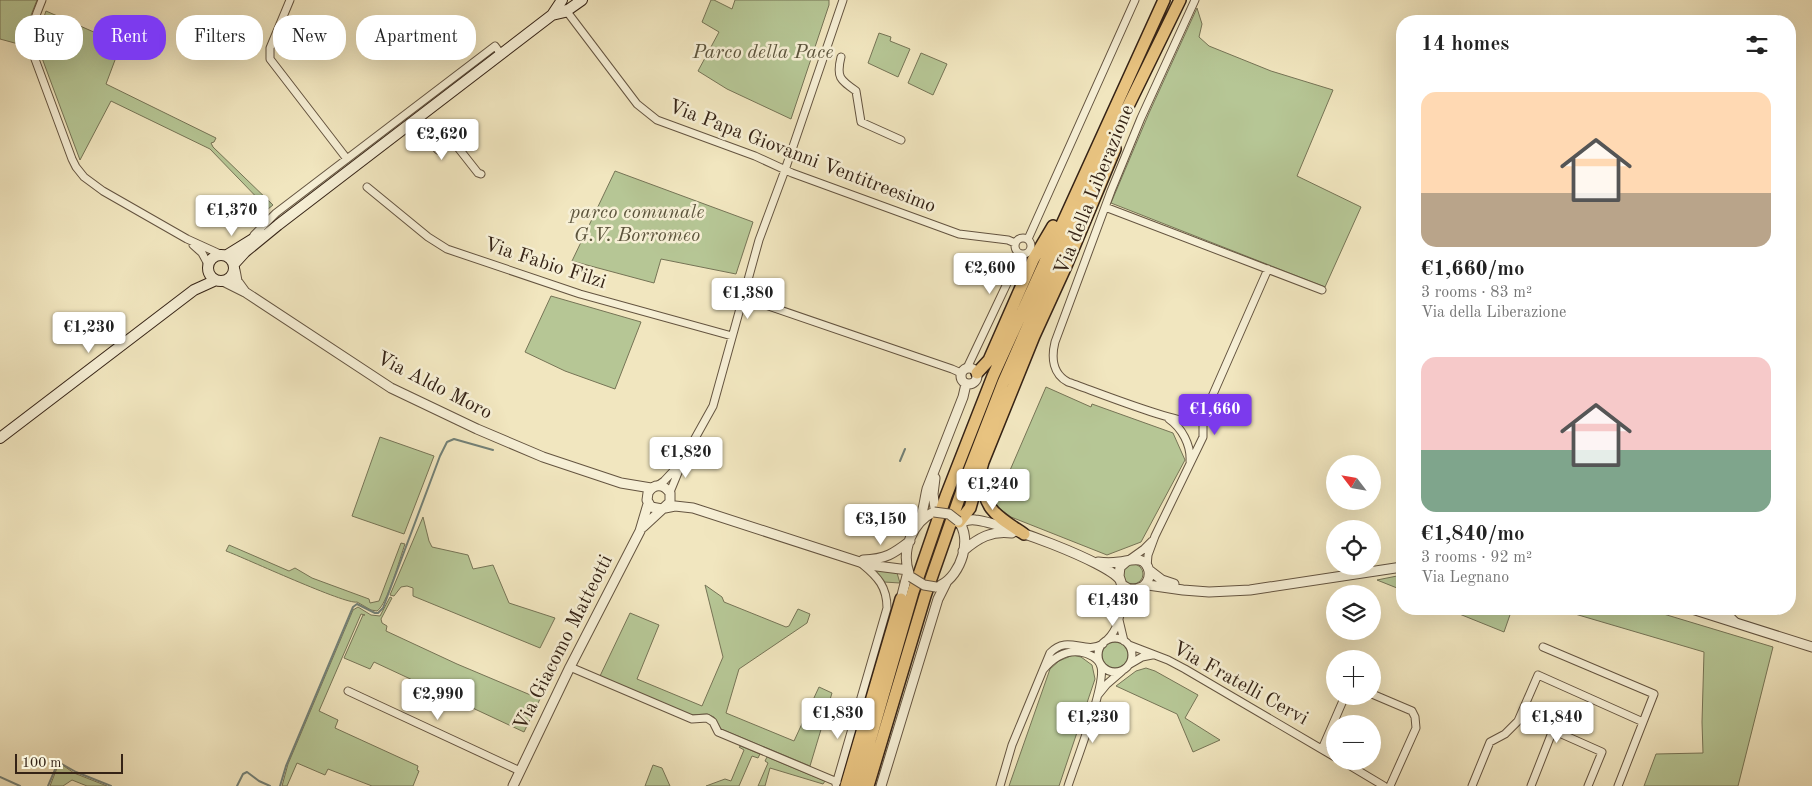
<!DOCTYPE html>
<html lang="en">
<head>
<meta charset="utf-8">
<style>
	:root { --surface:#fff; --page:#f6f6f6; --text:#222; --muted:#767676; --accent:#7c3aed }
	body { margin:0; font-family:"Old Standard TT",serif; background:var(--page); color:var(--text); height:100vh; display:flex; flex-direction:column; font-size:19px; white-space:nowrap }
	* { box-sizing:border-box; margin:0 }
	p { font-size:16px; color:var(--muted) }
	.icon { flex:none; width:28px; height:28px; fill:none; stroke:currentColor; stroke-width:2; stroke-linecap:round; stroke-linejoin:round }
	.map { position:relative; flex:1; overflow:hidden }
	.panel { position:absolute; left:1396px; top:15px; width:400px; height:600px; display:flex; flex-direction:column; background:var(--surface); border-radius:20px; box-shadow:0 5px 20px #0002 }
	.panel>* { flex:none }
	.top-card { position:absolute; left:15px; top:15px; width:475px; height:45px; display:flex; gap:10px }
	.needle { width:32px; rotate:301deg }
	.buttons { position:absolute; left:1326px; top:455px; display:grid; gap:10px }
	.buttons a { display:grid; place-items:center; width:55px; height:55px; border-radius:50%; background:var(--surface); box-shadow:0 5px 20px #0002; font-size:25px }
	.scale { position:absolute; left:15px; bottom:12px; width:108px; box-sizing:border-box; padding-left:5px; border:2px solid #352316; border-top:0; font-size:14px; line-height:18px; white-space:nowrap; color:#352316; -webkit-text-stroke:4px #f6efd5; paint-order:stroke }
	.price { position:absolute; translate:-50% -42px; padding:0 11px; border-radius:5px; background:#fff; color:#222; font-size:16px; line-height:32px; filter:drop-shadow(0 1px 2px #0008) }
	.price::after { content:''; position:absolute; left:50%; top:30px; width:15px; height:11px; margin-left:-8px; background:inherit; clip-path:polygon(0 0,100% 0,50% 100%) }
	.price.on { background:var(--accent); color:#fff }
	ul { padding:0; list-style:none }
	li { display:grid; align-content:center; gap:10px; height:265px; padding:0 25px }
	li span { display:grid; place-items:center; height:155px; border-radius:15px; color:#555 }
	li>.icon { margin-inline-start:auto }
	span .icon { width:90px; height:90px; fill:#fffc; stroke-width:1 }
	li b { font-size:21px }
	h2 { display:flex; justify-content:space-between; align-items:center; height:60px; padding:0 25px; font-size:21px }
	.chip { padding:0 18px; border-radius:20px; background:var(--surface); box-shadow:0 5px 20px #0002; font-size:18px; line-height:45px }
	.chip.on { background:var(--accent); color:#fff }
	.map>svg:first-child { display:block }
</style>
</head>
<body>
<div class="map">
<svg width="1812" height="786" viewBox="0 0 1812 786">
	<rect width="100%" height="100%" fill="#f1e6bf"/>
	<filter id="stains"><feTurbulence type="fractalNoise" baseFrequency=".004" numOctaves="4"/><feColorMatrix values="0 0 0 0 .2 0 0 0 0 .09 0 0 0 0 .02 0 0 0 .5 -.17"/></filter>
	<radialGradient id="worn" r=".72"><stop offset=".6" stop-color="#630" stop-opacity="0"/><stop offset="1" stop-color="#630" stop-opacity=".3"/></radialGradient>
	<!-- green -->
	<path fill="#b6c695" stroke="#767456" d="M0,0H37L26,28L22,45L0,39Z
		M711,0H714L732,9L735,0H829V5L791,119L727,89L698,71L719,32L702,22Z
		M1197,8L1202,24L1199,37L1209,46L1271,71L1333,90L1297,176L1361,207L1325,287L1111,203L1149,113Z
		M46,11L121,44L106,84L216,138L214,142L211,143L213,147L273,205L268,209L210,149L111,101L80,160L39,50V31Z
		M879,33L891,37L890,41L910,49L898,77L868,63Z
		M921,53L947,64L933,95L908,83Z
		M615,171L753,222L736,274L661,259L654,283L572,261Z
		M551,296L641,322L615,389L565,371L525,352Z
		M1046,387L1091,407L1092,404L1173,433L1185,460L1141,542L1107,555L1011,517L995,505Z
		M380,437L434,456L404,534L352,516Z
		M423,517L429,541L432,547L468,555L473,569L493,565L509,603L555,618L540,648L413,596V588L407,586L401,587L394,596L390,595Z
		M401,543L405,544C400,558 387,605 377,611L371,610L357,602C346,605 245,558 226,551L229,545L289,571L295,568L312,578L369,599L370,603L379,601Z
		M1123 574a10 10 0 1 1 20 0a10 10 0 1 1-20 0Z
		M873,570L897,573L900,583L884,582Z
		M1402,575V590L1377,580Z
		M705,585L722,597L724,602L786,627L789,626L798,609L810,614L807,623L739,669L726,713L794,741L819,687L832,693L810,766L721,729L714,717L707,714L689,715L600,676L630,613L659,625L637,679L702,706L723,657Z
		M390,597L392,598L381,619L382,623L387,626L386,631L457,664L540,699L524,732L374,662L370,669L344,658L363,615H365L361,614L319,711L338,720L335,728L418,766L417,770L419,771L413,786H372L328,769L325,775L297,763L287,786H282L288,764L353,610L358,607L371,615L380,616Z
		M1447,609H1512L1504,632Z
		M1558,609H1647L1773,647L1738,786H1644L1656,754L1703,753L1702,722L1704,652Z
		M1102 655a13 13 0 1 1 26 0a13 13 0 1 1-26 0Z
		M1073,655L1081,657L1092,665L1095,679L1059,786H1009L1050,669L1059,661Z
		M1146,668L1155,671L1198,695L1185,718L1220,740L1193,752L1177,714L1116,686L1136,671Z
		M741,746L760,754L758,758L752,756L739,786H706L725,779L731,781L744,750L739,747Z
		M767,757L825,781L823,784L770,768L765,786H758L768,763L765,761Z
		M61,764L74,773L107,786H87L72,780L63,786H50L57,768Z
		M653,765L662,768L670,786H645Z"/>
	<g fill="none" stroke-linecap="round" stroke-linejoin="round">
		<!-- stream -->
		<path stroke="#728077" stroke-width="2" d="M900,461L905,449
			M0,777L20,786
			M48,786L57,765L60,763L76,772L111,786
			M237,786L243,774L247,772L259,781L270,786
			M280,786L286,766L353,607L357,604L375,613H378L383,608L440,456L447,442L454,439L493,450"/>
		<defs>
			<path id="minor" d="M42,0C35,18 28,32 32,51L72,159L76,167L84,177L103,191L187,239L220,254
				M290,0L270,48V59L347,159
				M1195,0L1141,118L1111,191L1055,342C1051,358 1053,374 1068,382C1089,389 1178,425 1194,421C1200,419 1204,413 1207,408
				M565,9L637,104L657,120L755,156L792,173L959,234L1008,240L1015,243
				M841,57C836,77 840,80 856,91L861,122L901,140
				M412,122L438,150L452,140L478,173L481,174
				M367,187L428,237L447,249L580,294L732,336
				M1105,207L1322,290
				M254,235L276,213L495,46L501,54
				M1015 246a8 8 0 1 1 16 0a8 8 0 1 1-16 0Z
				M1028,239L1135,0
				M193,245L202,253L208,264
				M742,297L952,369L961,373
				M967,368L1021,254
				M1169,419C1182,428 1191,445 1190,461
				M657,486L664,481L678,466
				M670,492L684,458L713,406L759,240L785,170L843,0
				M1130,559L1144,549L1152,541
				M1147,567L1148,555L1155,536L1203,437V423L1207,408L1268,269
				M1122,606L1129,596L1138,589
				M1723,609L1736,622
				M1119,620L1124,641
				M1098 655a17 17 0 1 1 34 0a17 17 0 1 1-34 0Z
				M1107,640C1122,625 1123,602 1120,582
				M1129,645L1168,660L1185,669L1335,757
				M1543,647L1654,694L1618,786
				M1130,664L1142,657L1152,655
				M570,667L692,719L707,718L713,722L718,732L837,782
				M1043,670C1052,659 1065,650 1080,652C1088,653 1099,658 1101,667C1106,685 1075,764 1068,786
				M348,691L520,771
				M1372,694L1412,711L1415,717L1416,728L1390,786
				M1098,695L1107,684L1122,671
				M1521,716L1602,752L1588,786
				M1322,749L1345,696
				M1342,761L1384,786
				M836,784L887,608C887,587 878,577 862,564
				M1000,786L1012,745L1050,653C1068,634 1084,655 1103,644
				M1472,786L1490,742L1505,734L1518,721L1538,675L1643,722
				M1531,786L1553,730"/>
			<path id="tertiary" d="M235,270L237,281L245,292
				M223,281L245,292L391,388L477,429L543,457L621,483L651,488
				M961 376a8 8 0 1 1 16 0a8 8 0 1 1-16 0Z
				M935,478L933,494L935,508
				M665,508L675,506L693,508L869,565L908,570
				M960,523C965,521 969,519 975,520C999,522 1108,562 1120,580
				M917,524C924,514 924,501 927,489L963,397L966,384
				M643,527L670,502V493C664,484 654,483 648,493L647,500L651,507L662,509
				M963,551C978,538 992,530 1012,533
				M863,560C886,559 893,554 910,541
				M1127,561L1120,567L1119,576L1122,585L1129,589H1136L1148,585L1183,590L1209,592L1250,590L1402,567
				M1098,562C1105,563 1112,563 1119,562C1130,561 1145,554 1149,571C1150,578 1147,584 1141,588
				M1149,570L1162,580L1174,584
				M909,573C901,551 912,522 934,512
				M941,585C961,575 973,538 958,521
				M901,599L908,572
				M1692,609L1812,647
				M513,786L570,667L640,531L648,504
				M881,786L938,599L946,583"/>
			<path id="secondary" d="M552,15L565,12L582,0
				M208 268a13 13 0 1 1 26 0a13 13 0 1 1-26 0Z
				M227,255L261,234
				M234,264L245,252L278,225L552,15L562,0
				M0,438L194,290L216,280"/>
			<path id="trunk" d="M977,373L989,360L1033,260L1053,226
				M983,474C982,510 997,516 1024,534
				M959,522L970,508L983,462L1034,336L1066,266L1115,149
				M846,786L901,599
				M857,786L913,592L946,496L993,376L1164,0
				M868,786L925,596L967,476L1003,383L1090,184L1180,0"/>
		</defs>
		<!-- minor casing -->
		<use href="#minor" stroke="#645440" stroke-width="9"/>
		<!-- tertiary casing -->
		<use href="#tertiary" stroke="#645440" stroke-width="11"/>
		<!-- secondary casing -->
		<use href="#secondary" stroke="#352316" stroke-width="12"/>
		<!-- trunk casing -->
		<use href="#trunk" stroke="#352316" stroke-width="14"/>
		<!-- minor -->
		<use href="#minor" stroke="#f6efd5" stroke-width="7"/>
		<!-- tertiary -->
		<use href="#tertiary" stroke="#f6efd5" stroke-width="9"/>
		<!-- secondary -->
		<use href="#secondary" stroke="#f6efd5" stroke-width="10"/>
		<!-- trunk -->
		<use href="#trunk" stroke="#e8c380" stroke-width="11"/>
		<defs>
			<path id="tertiary-bridge" d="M934,512L949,514L958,521
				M911,577L924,585L936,587"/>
		</defs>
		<!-- tertiary-bridge casing -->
		<use href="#tertiary-bridge" stroke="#645440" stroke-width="11" stroke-linecap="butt"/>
		<!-- tertiary-bridge -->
		<use href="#tertiary-bridge" stroke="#f6efd5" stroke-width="9"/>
	</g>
	<g text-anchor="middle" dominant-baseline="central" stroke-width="5" stroke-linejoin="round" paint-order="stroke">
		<!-- park labels -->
		<g font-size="20" font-style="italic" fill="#5c543c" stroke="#f6efd5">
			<text x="763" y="53">Parco della Pace</text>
			<text x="637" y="213">parco comunale<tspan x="637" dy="23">G.V. Borromeo</tspan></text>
		</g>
		<!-- street labels -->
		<g font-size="20" fill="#352316" stroke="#f6efd5">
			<text transform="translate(802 157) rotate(21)">Via Papa Giovanni Ventitreesimo</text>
			<text transform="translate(1095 190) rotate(-68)">Via della Liberazione</text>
			<text transform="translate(545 264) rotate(18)">Via Fabio Filzi</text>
			<text transform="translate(434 386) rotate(27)">Via Aldo Moro</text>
			<text transform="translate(564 643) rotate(-63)">Via Giacomo Matteotti</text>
			<text transform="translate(1240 684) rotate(29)">Via Fratelli Cervi</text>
		</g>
	</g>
	<rect width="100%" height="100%" filter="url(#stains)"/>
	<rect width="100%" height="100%" fill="url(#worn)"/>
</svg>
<div class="buttons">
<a><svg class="needle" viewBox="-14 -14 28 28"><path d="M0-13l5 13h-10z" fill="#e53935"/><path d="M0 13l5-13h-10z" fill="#767676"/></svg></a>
<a><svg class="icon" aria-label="locate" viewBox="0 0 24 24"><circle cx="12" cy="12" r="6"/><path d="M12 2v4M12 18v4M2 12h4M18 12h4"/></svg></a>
<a><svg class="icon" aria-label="layers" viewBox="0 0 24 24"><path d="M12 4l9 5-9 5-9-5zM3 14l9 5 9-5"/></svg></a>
<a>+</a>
<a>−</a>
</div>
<div class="scale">100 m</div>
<b class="price" style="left:442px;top:161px">€2,620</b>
<b class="price" style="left:232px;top:237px">€1,370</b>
<b class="price" style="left:990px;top:295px">€2,600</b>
<b class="price" style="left:748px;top:320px">€1,380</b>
<b class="price" style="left:89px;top:354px">€1,230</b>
<b class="price on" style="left:1215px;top:436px">€1,660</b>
<b class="price" style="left:686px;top:479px">€1,820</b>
<b class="price" style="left:993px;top:511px">€1,240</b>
<b class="price" style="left:881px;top:546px">€3,150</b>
<b class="price" style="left:1113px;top:627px">€1,430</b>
<b class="price" style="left:438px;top:721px">€2,990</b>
<b class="price" style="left:838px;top:740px">€1,830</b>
<b class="price" style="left:1093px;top:744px">€1,230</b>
<b class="price" style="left:1557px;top:744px">€1,840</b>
<div class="top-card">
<a class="chip">Buy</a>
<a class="chip on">Rent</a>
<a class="chip">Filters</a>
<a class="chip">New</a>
<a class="chip">Apartment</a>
</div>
<section class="panel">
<h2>14 homes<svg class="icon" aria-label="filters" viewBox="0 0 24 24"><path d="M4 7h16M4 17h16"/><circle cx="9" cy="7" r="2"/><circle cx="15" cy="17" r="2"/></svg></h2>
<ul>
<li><span style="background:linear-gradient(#ffd9b3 65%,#b9a48a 0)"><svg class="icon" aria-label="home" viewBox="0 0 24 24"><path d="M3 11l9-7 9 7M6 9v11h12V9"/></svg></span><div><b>€1,660/mo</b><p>3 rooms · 83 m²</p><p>Via della Liberazione</p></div></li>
<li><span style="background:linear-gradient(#f6c9c9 60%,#7fa58c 0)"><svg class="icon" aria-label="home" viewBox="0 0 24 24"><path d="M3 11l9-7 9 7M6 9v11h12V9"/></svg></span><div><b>€1,840/mo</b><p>3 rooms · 92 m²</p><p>Via Legnano</p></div></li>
</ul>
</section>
</div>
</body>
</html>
